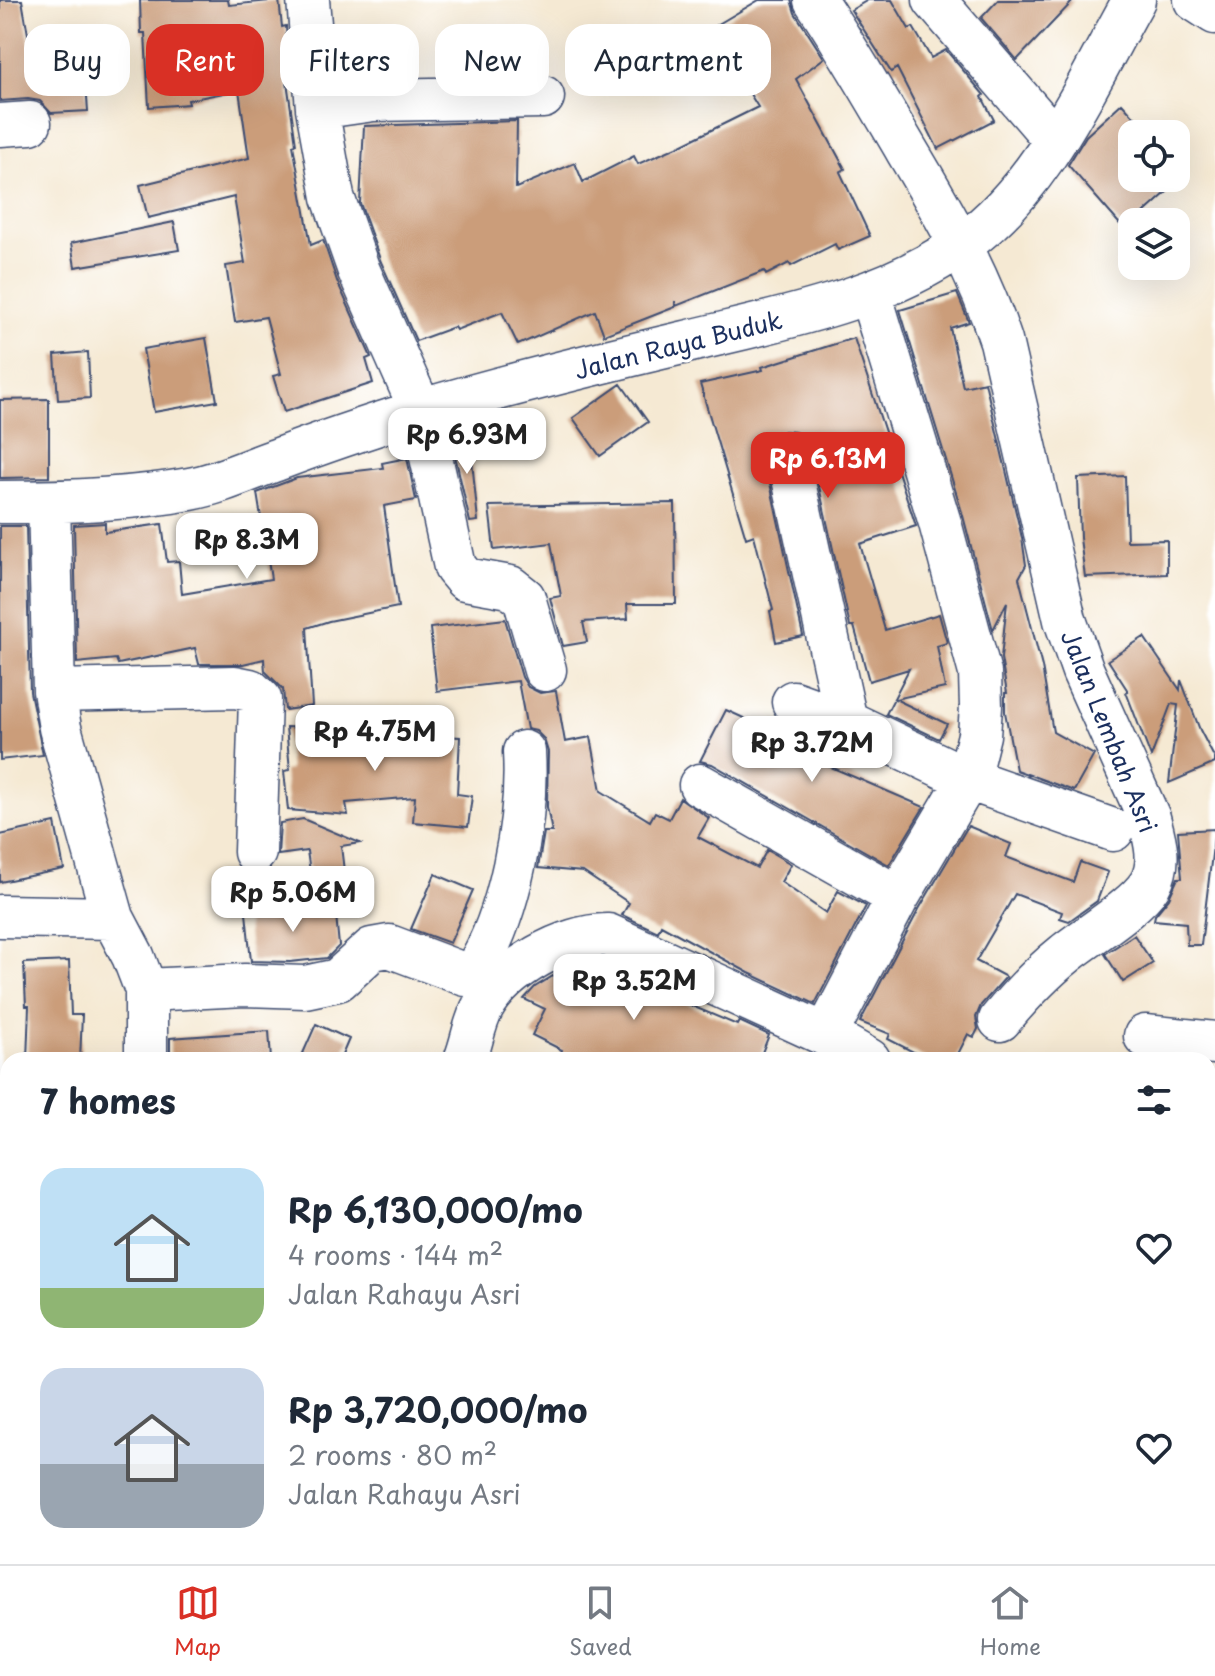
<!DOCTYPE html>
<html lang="en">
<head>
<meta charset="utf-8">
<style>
	:root { --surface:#fff; --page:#f6f6f7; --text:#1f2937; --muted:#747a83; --line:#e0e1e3; --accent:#d93025 }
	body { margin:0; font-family:"Playpen Sans",sans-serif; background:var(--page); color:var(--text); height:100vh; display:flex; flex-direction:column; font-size:30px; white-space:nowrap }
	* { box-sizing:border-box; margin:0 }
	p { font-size:26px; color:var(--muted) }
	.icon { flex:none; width:44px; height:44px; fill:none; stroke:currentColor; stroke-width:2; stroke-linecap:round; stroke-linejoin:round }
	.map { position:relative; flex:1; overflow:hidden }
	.drawer { position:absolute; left:0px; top:1052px; width:1216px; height:512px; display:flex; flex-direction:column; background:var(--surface); border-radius:24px 24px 0 0; box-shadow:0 8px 32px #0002 }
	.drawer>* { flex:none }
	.guide { position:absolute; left:24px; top:24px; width:800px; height:72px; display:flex; gap:16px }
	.controls { position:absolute; left:1118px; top:120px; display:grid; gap:16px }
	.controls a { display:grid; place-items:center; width:72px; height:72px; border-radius:16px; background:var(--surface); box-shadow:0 8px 32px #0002; font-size:40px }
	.price { position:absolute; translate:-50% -68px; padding:0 18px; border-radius:16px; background:#fff; color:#222; font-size:26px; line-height:52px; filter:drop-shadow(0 2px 4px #0008) }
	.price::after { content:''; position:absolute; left:50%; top:48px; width:24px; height:18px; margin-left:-12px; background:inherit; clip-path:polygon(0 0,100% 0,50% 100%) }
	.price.active { background:var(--accent); color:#fff }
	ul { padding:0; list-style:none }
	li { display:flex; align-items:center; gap:24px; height:200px; padding:0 40px }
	li span { display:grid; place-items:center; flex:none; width:224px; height:160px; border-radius:24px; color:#555 }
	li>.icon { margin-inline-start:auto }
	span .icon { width:96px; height:96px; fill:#fffc; stroke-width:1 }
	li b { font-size:34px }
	h2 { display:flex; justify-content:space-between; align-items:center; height:96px; padding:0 40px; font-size:34px }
	.pill { padding:0 28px; border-radius:24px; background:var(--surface); box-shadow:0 8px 32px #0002; font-size:28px; line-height:72px }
	.pill.active { background:var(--accent); color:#fff }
	.menu { display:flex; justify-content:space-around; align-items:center; height:112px; border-top:2px solid var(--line); background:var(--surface); font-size:22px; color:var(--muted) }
	.menu a { display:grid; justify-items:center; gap:4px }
	.menu .active { color:var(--accent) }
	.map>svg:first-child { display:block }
</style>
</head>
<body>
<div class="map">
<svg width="1215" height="1564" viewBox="0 0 1215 1564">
	<rect width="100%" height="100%" fill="#fff"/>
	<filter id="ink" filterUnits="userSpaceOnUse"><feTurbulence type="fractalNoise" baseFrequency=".0125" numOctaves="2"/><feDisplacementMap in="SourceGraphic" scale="16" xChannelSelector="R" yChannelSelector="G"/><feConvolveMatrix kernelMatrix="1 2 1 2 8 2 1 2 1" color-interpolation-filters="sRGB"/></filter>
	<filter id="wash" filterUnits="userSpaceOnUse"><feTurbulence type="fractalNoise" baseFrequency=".006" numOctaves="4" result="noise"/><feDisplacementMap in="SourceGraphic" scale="32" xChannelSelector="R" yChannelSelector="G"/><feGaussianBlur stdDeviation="1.8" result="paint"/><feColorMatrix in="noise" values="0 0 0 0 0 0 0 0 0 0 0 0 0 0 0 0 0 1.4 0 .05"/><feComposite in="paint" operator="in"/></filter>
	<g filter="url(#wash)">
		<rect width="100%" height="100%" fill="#f5e9d3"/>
		<g id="blocks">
			<!-- building -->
			<path fill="#cb9d7a" d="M0,0H22L35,74L85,70L88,111L51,113L40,101L28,99L0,101Z
				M140,0H228L229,5L279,0L282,27L286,26L288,60L284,61L296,144L293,145L311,245L323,240L337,281L371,357L366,359L373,383L284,412L273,376L281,374L266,317L235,322L226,266L245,263L234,197L148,218L140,185L249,158L239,90L188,100L189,104L149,107L145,33H141Z
				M759,0H791L795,13L824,58L796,79L845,169L840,172L870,236L838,250L835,244L791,266L789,263L766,275L764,271L676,306L675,301V307L604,335L595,311L518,345L502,312L456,330L454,327L416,341L381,262L360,203L364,126L517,121L516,188L575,163L583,182L634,156L638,164L677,147L758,107L710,29Z
				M868,0H892L909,29L913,27L931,58L946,50L984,95L982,97L994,120L938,149L897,68L891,72L851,10Z
				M998,0H1074L1017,60L981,18Z
				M1122,103L1150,134H1132V178H1176V162L1187,174L1125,230L1068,165L1086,136Z
				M174,222L179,250L75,267L71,243Z
				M957,293L969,322L950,328L963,387L985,382L1022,538L1026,565L1019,578L1042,667L1053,732L1094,755L1074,791L1016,770L1005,712V693H1007L1001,658L1007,602L993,630L962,512L900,310Z
				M206,338L217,401L154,412L143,349Z
				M854,338L916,526L860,544L885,630L939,614L947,643L937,646L945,688L895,699L947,724L939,739L886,714L909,669L869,681L854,626H850L811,450L805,438L795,432L784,431L772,437L765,448V460L803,636L776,642L770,611L773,610L754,535L746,538L700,384L763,370L762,367Z
				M88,352L90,398L58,400L55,355Z
				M621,384L648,422L600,456L573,418Z
				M49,399V477L0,478V400Z
				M470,440L478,521L470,522L452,442Z
				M407,458L416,500L384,506L398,607L329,621L307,628L312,706L285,710L283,689L265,671L264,659L243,664H199L195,648L118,664L116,659L77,663L74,525L105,523V532L162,524L167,562L179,561L182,594L271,579L257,493L297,478L383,468L382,463Z
				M1125,476L1127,541L1167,540V574L1085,577L1080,538L1078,478Z
				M675,503L676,604H627L628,619L583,622L587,642L563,646L550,598L561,596L551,543L494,550L489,506Z
				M0,526H26L30,692L43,755L0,760Z
				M505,619L522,677L528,687L540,693L556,691L565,742L591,737L601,791L650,821L655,812L669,819L680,798L709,818L698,837L757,868L767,850L791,864L781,882L826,913L838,891L866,906L815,1004L749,973L661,925L658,932L622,915L629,903L583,872L538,868L544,832H552L547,807L548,752L544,739L536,731L527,729L518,681L437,691L430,628Z
				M1144,637L1180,690L1181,680L1200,730L1215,759V763L1169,783L1178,705L1171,704L1151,757L1126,692L1128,691L1108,660Z
				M726,710L770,730L775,720L851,756L850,760L803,755L924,807L889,865L712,764L700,761Z
				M286,727L460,737L457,794L472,796L468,827L413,822L415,797L346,803L348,815L288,810L284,771L290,770Z
				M303,819L360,843L341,846L346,888L313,892L307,851L278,855L280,823Z
				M55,823L64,869L0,882V835Z
				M968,826L1011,844L1006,857L1073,882L1080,862L1108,872L1097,901L1069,921L1060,918L1062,912L1015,894L976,961L1006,977L981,1005L976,1017L978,1029L974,1037L968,1034L955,1060H929L888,1039L890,1034L860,1022L919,909Z
				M1215,829L1201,945H1187L1186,923L1154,920L1155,915L1169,898L1178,878H1182L1178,831Z
				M435,874L473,890L450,943L411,929Z
				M335,905L339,946L327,958L290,962L251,961L246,913Z
				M1134,935L1153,963L1123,982L1105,954Z
				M604,959L636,974L634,978L668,992L666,995L737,1025L739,1021L769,1035L759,1060H558L562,1050L532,1035L545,1009L524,999L535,987L558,973L585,987L599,960Z
				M69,961L71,1015H82L80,1060H27L29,1006H26L24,963Z
				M316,1024L349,1039L340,1060H300Z
				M269,1031L271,1060H170V1038Z"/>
		</g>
	</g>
	<g filter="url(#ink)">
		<use href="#blocks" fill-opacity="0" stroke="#3c4b70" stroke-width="2"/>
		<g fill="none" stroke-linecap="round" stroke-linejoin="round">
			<defs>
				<path id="minor" d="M308,0L317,108L333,197L359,271L421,411L455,567L465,579L510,587L524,598L545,670
					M815,0C848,49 877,100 907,151C944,213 979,273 1001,341L1065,620L1083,671L1149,818C1155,840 1162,863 1150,884C1136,907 1087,936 1065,954C1040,974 1020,996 1000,1020
					M934,0L1055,140
					M1195,0L1215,13
					M317,108L373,100L543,97
					M0,125L30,123
					M788,455L846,721
					M0,502C63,502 128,500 190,489C219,484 248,470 276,460C323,442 371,426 419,411C507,385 597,363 686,342C780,319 881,301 962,244C1042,189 1087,83 1134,0
					M49,502L54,691L60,728L113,918L133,956L146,990V1060
					M54,691L235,687L250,690L260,699L255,852
					M793,702L846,721L968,779L1113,830
					M700,785L898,897
					M0,916L113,918
					M146,990L245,985L305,987L338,980L372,949L389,946L466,975L474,972C510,916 528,819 524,752
					M826,1035L898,897L968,779L979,735L981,707L980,673L940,523L870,293
					M1145,1036L1215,1043
					M465,1060C472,1043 474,1023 483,1007C504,969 566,934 608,935L826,1035L869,1060
					M5,1256L8,1152
					M0,1379H8
					M0,1517H8
					M121,1556L136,1564
					M434,1556L452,1564
					M539,1556L608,1564
					M43,1564L44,1556
					M243,1564L247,1556"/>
			</defs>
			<!-- minor casing -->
			<use href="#minor" stroke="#3c4b70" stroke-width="45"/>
			<!-- minor -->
			<use href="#minor" stroke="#fff" stroke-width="42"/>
		</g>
	</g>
	<g text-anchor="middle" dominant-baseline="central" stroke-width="6" stroke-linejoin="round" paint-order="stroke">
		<!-- street labels -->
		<g font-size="24" fill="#1b2f5e" stroke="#fff">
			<text transform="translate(678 344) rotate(-14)">Jalan Raya Buduk</text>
			<text transform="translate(1110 731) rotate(68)">Jalan Lembah Asri</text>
		</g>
	</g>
</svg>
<div class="controls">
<a><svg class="icon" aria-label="locate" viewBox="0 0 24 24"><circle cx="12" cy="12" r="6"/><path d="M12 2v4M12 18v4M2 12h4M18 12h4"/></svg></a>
<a><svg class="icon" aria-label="layers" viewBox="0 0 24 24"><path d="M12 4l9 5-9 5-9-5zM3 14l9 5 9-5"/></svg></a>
</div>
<b class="price" style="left:467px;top:476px">Rp 6.93M</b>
<b class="price active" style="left:828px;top:500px">Rp 6.13M</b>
<b class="price" style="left:247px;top:581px">Rp 8.3M</b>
<b class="price" style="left:375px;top:773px">Rp 4.75M</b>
<b class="price" style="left:812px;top:784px">Rp 3.72M</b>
<b class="price" style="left:293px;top:934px">Rp 5.06M</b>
<b class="price" style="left:634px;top:1022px">Rp 3.52M</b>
<div class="guide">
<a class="pill">Buy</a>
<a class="pill active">Rent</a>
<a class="pill">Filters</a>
<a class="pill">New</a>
<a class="pill">Apartment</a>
</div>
<section class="drawer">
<h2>7 homes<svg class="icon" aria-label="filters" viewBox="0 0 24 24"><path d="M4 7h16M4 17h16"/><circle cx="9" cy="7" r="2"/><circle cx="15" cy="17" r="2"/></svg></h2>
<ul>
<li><span style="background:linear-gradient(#bfe0f5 75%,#8fb573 0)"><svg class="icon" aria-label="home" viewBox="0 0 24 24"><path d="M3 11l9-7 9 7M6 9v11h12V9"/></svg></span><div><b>Rp 6,130,000/mo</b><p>4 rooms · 144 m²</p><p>Jalan Rahayu Asri</p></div><svg class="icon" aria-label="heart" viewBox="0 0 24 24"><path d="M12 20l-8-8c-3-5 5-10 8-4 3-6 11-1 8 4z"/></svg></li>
<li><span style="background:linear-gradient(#c9d6e8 60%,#9aa5b1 0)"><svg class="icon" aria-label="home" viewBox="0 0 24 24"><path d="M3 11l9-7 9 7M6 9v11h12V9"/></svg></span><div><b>Rp 3,720,000/mo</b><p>2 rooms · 80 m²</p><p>Jalan Rahayu Asri</p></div><svg class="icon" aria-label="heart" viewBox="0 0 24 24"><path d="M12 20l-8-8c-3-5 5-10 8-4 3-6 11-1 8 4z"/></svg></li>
</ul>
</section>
</div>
<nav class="menu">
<a class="active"><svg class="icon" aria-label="map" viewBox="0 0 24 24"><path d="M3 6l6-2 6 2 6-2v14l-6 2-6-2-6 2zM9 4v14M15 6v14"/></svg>Map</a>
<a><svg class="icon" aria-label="saved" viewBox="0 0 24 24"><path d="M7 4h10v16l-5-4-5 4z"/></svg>Saved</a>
<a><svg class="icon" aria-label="home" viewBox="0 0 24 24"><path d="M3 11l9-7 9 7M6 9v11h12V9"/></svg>Home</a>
</nav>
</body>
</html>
